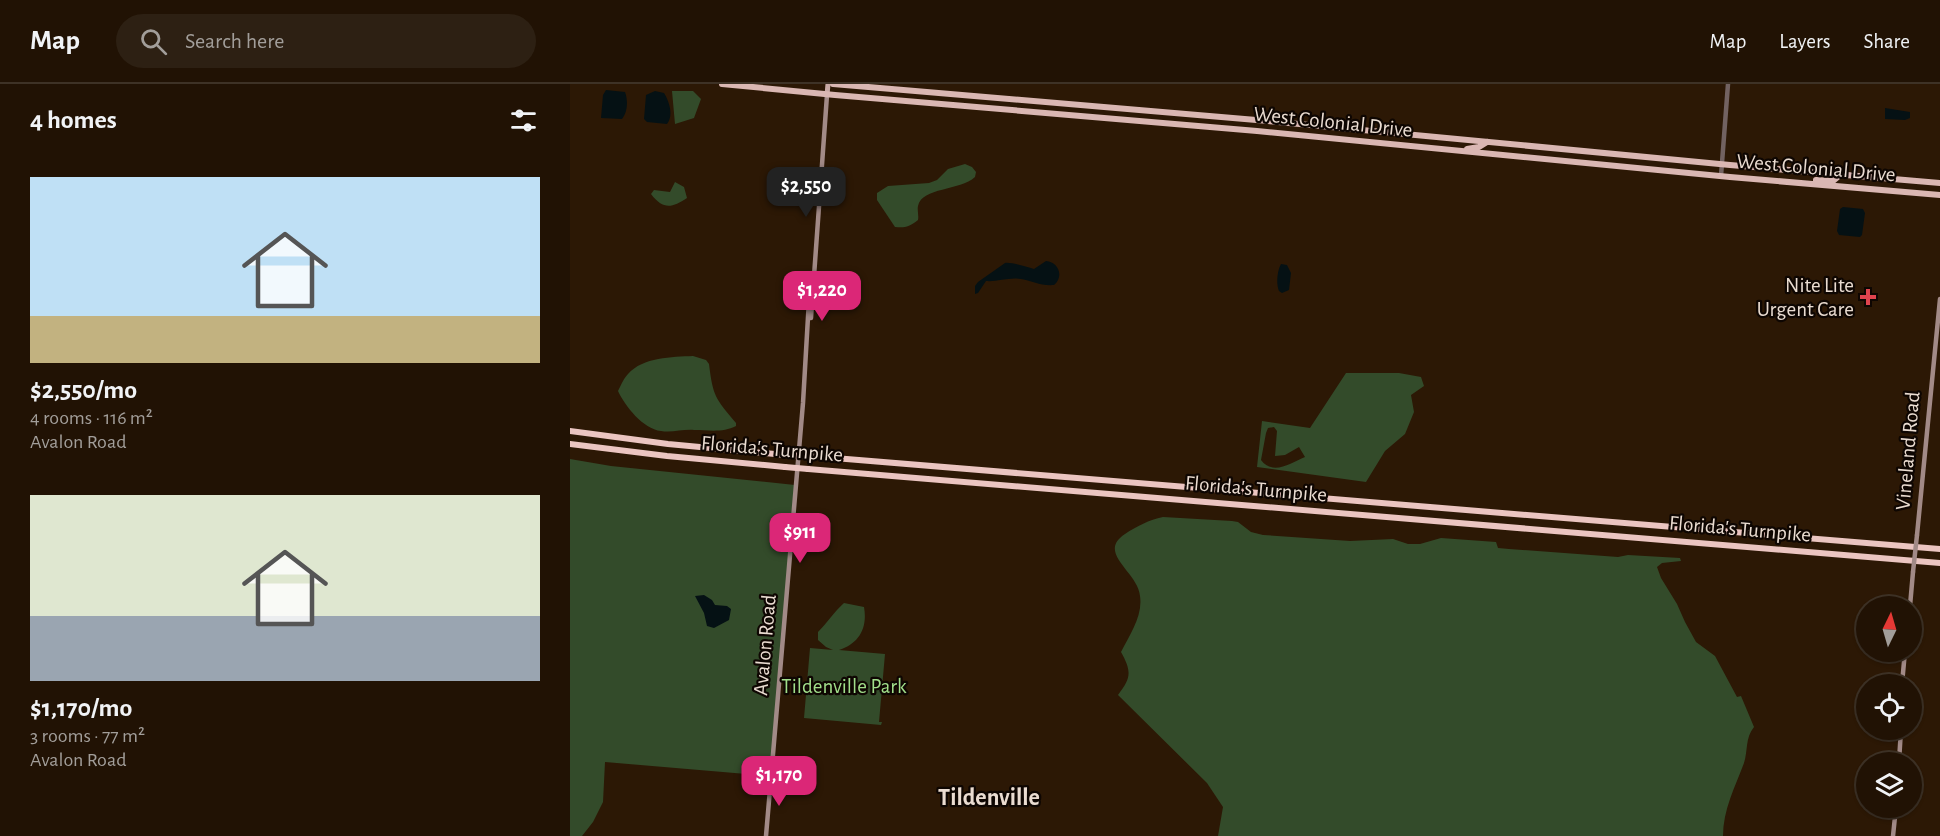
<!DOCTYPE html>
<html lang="en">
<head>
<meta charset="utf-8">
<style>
	:root { --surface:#211204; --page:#2d2013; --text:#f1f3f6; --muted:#a29e9a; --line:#3e3226; --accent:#db2777 }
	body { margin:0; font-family:"Alegreya Sans",sans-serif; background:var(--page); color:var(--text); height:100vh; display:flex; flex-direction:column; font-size:22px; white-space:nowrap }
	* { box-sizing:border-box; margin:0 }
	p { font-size:20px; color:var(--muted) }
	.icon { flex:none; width:33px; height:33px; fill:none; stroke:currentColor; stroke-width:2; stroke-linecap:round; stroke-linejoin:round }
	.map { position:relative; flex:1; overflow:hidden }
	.panel { display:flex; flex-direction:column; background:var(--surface); width:570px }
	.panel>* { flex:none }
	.needle { width:39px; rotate:5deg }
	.buttons { position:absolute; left:1286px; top:512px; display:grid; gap:12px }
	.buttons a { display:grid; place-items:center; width:66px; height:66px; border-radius:50%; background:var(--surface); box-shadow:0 2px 4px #0004,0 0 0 2px var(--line); font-size:30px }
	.price { position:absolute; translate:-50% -51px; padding:0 14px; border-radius:12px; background:var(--accent); color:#fff; font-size:20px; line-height:39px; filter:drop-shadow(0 2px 3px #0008) }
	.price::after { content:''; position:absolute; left:50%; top:36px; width:18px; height:14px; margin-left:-9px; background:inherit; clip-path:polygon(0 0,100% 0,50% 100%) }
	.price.current { background:#222; color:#fff }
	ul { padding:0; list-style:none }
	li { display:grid; align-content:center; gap:12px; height:318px; padding:0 30px }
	li span { display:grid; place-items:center; height:186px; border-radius:0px; color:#555 }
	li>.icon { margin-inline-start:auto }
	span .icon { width:108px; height:108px; fill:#fffc; stroke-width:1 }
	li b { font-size:26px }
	h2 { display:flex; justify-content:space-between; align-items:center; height:72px; padding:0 30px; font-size:26px }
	header { display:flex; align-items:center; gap:36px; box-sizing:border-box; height:84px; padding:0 30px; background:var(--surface); border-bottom:2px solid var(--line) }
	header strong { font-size:28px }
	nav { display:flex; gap:33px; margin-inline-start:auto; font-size:21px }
	.search { width:420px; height:54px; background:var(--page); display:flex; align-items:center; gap:15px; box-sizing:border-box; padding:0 21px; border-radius:33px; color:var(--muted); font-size:22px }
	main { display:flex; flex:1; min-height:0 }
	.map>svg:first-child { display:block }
</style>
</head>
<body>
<header>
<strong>Map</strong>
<div class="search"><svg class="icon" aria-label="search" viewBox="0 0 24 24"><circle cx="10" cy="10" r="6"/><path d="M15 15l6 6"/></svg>Search here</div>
<nav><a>Map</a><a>Layers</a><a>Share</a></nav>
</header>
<main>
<section class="panel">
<h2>4 homes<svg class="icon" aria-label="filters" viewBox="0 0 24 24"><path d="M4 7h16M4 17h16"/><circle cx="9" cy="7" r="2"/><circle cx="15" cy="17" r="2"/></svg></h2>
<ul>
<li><span style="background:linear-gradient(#bfe0f5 75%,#c2b280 0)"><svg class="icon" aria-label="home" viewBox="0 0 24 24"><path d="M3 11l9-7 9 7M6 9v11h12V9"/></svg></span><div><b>$2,550/mo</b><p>4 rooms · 116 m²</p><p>Avalon Road</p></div></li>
<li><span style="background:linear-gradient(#dfe7d0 65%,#9aa5b1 0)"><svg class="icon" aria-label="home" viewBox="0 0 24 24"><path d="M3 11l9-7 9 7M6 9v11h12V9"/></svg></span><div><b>$1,170/mo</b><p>3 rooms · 77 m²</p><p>Avalon Road</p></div></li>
</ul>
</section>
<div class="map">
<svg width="1370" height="752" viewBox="0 0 1370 752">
	<rect width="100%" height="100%" fill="#2c1805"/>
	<!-- green -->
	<path fill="#334b2a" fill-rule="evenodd" d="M102,7H123L131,15L124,34L105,40Z
		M395,80L402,83L406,88L405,93C390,107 352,103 348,122C347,127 349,131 348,136C339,143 335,144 325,143L307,116V109L318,102L359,99L367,96L378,85Z
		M105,98L114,103L117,114C102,124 93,126 81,110L84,106L100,108Z
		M123,272L136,276L139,280C143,312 145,314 166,339V342C153,349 138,346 124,346C113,345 102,349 91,347C73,345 55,322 48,307C51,301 54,294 58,290C73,273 102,273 123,272Z
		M776,289H829L851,293L854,302L841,311L844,328L835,350L815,367L796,398L687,383L692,337L740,344ZM704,343L707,347L705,372L715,371L729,363L735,373C721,379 703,392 691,376L696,349L698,344Z
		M0,375L41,382L225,401L201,692L35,678L33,718L23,738L12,752H0Z
		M593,433L662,437L668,438L681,448L693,451L780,457L823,455L838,460H850L871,454L926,458L928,464L939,465L1048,473L1058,471L1110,474L1111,477L1092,479L1087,483L1091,494L1107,520L1115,538L1126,558L1145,572L1167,613L1171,612L1184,643C1175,654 1178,667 1174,679C1165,703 1153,726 1153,752H648L653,723L637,699L548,611C561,594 562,588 551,568C560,550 573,532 570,512C568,488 526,469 555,450C567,442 579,436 593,433Z
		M274,519L294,523C298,545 288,560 269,566L315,570L309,638H312L311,641L234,634L240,564L263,566L256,563L248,556V548C257,539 264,528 274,519Z"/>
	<!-- water -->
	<path fill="#051114" d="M36,6L55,8C58,16 58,28 52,35L31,34L33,11Z
		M85,7L94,9C99,17 104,31 97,40L77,38L74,35L76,11Z
		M1315,24L1340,28V34L1335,36L1315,35Z
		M1273,123L1293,125L1295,129L1292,151L1290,153L1269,151L1267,147L1270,125Z
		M476,177C489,178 494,193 484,201C470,202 463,197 451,195C439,193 427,198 416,197L408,209L405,210V202L408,198L435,179C442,178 456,183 464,185Z
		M711,180L717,181L721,189L719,206L712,209L709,207C706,200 707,187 711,180Z
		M134,511L142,516L145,521L157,522L161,525L159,536L144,544L137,542L134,529L125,512Z"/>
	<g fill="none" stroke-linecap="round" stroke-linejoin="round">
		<!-- tertiary -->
		<path stroke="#726261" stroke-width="4.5" d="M1151,92L1158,0"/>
		<!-- secondary -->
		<path stroke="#a28a87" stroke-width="4.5" d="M241,234L257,11
			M1347,451L1370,215
			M1340,522L1343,488
			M1332,600L1335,567
			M1329,678L1331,645
			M196,752L233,319L238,233L239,216L241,214
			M1323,752L1326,723"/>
		<!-- primary -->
		<path stroke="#c8a9a5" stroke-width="5" d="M257,11L258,0"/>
		<!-- trunk -->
		<path stroke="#dab7b3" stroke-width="6" d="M152,0L265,11L687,47L1160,93L1370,111
			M263,0L698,37L1160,81L1370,99
			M897,65L909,63L917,58
			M1246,96L1263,97L1270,91"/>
		<!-- motorway -->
		<path stroke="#ebc5c1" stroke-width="6" d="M0,347L98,360L215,371
			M0,360L97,372L215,383
			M240,372L1370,465
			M238,385L1370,479"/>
		<!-- secondary-bridge -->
		<path stroke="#a28a87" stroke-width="4.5" d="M1343,488L1347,451"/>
		<!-- motorway-bridge -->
		<path stroke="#ebc5c1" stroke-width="6" d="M215,371L240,372
			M215,383L238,385"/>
	</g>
	<!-- markers -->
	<path fill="#e0444e" stroke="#0e0602" stroke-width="2" d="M1295 204h6v6h6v6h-6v6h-6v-6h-6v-6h6z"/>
	<g text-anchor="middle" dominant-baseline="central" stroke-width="4.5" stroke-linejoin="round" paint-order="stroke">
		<!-- street labels -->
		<g font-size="21" fill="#eadcd1" stroke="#0e0602">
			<text transform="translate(763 38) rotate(6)">West Colonial Drive</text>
			<text transform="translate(1246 84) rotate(5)">West Colonial Drive</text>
			<text transform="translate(202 365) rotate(5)">Florida's Turnpike</text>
			<text transform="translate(1338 367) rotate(-85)">Vineland Road</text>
			<text transform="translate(686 405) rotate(5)">Florida's Turnpike</text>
			<text transform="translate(1170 445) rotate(5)">Florida's Turnpike</text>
			<text transform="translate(195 561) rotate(-85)">Avalon Road</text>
		</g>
		<!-- poi labels -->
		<g font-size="21" fill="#eadcd1" stroke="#0e0602" text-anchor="end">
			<text x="1284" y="201">Nite Lite<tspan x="1284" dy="24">Urgent Care</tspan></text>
		</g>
		<!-- park labels -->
		<g font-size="21" fill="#a1de8a" stroke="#0e0602">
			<text x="274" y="602">Tildenville Park</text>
		</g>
		<!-- quarter labels -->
		<g font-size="24" font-weight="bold" fill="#eadcd1" stroke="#0e0602">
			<text x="419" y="714">Tildenville</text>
		</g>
	</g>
</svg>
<div class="buttons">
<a><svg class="needle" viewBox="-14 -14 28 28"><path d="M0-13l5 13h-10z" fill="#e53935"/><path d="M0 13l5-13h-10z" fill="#a29e9a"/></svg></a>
<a><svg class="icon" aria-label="locate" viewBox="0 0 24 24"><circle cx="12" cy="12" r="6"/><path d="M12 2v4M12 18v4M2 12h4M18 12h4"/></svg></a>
<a><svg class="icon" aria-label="layers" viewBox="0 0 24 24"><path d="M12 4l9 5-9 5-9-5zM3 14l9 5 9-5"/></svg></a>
</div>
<b class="price current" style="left:236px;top:134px">$2,550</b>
<b class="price" style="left:252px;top:238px">$1,220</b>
<b class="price" style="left:230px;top:480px">$911</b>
<b class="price" style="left:209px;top:723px">$1,170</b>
</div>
</main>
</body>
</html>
